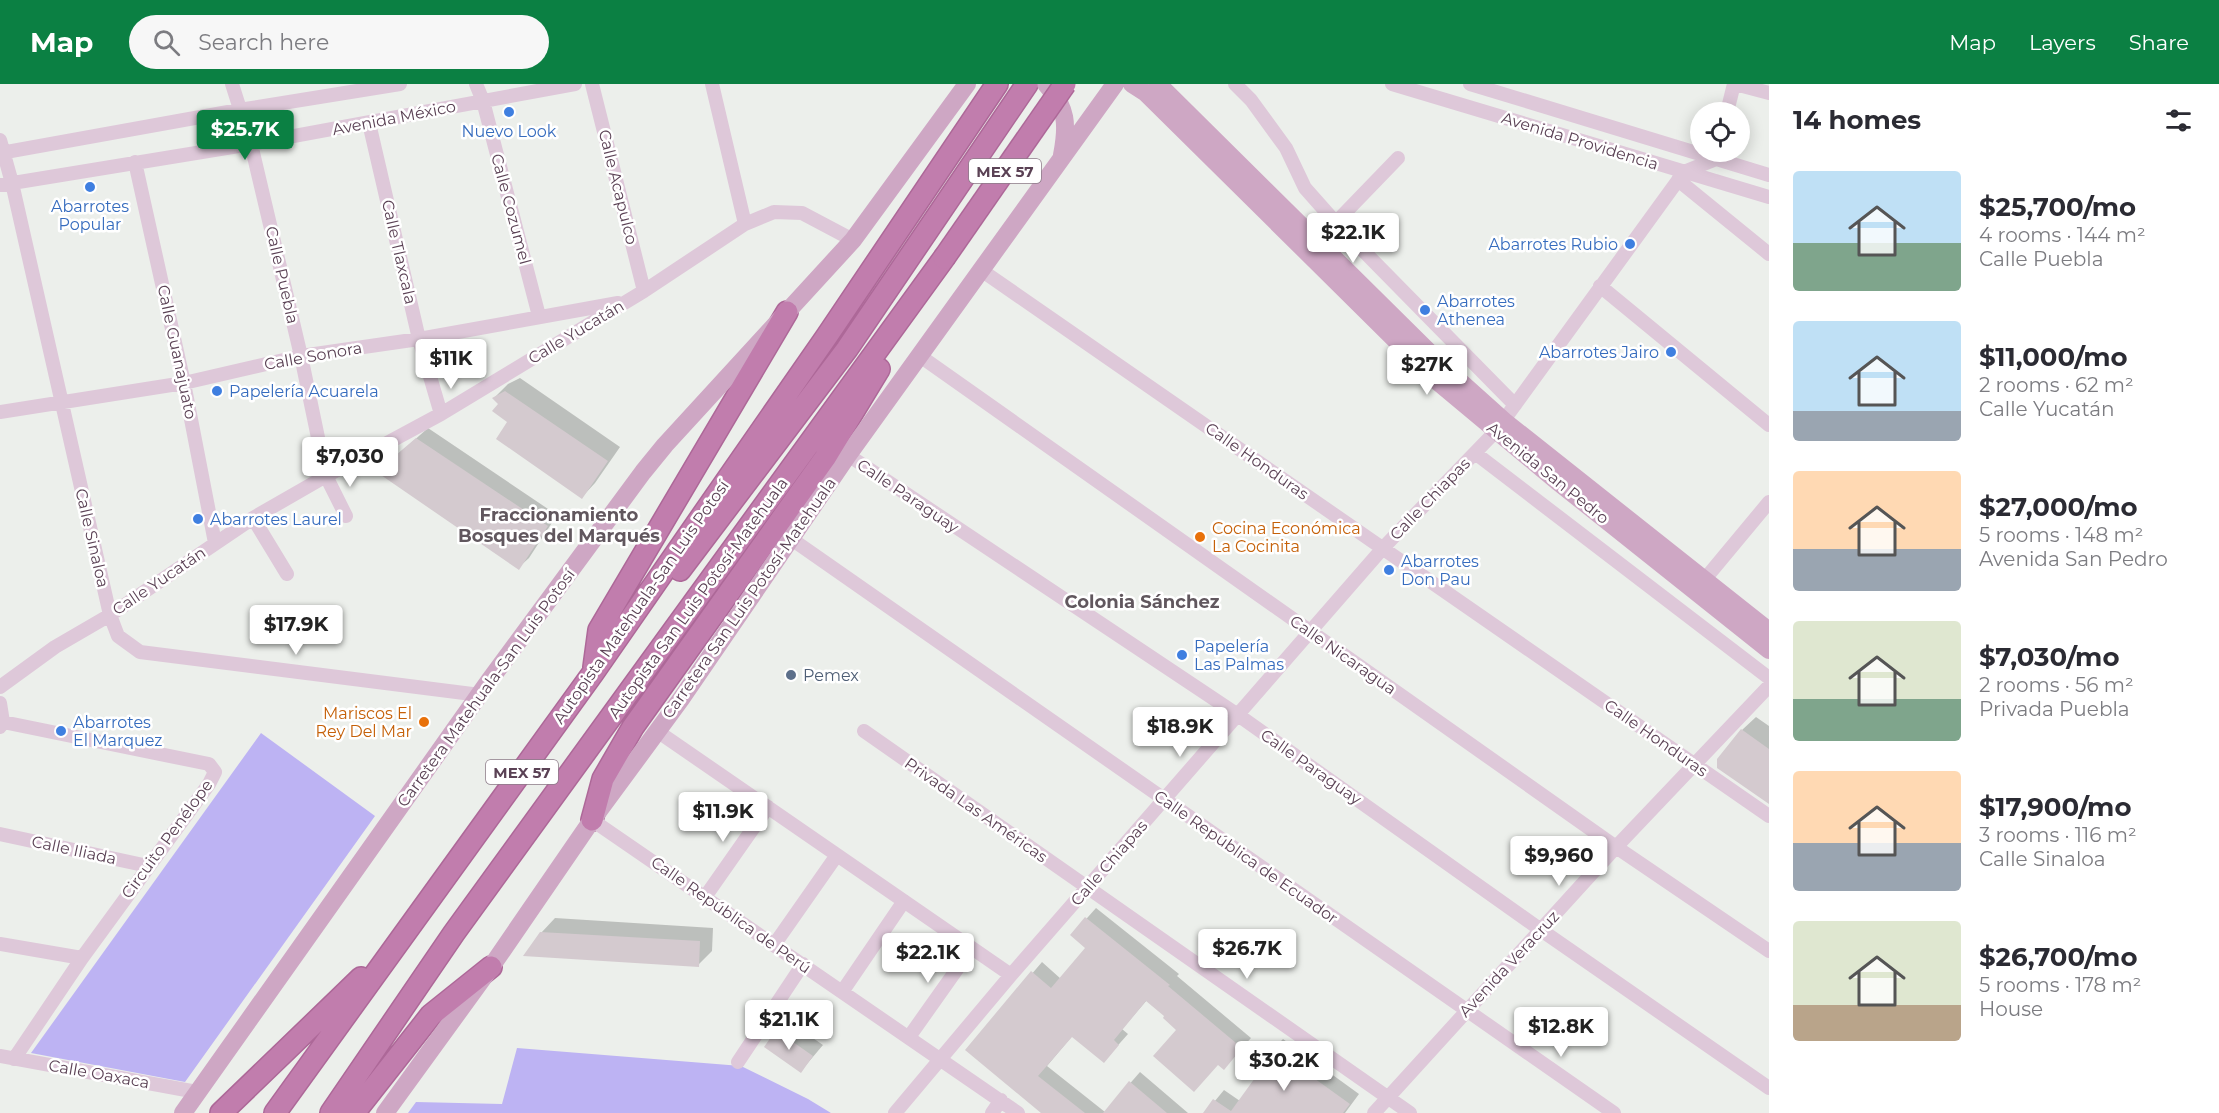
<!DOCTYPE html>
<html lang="en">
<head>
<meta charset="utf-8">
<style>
	:root { --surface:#fff; --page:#f7f7f7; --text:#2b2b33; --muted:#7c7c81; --accent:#0b8043 }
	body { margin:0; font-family:Montserrat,sans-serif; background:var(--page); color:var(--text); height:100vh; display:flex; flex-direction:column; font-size:22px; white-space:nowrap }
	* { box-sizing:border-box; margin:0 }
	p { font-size:20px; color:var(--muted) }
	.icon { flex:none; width:33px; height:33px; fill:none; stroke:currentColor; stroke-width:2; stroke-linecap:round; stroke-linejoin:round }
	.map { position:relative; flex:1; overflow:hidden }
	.sheet { display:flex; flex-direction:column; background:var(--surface); width:450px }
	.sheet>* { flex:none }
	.tools { position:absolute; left:1690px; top:18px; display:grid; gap:12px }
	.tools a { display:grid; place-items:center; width:60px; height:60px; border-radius:50%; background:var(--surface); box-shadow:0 3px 15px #0003; font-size:30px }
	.price { position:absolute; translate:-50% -51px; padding:0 14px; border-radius:6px; background:#fff; color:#222; font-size:20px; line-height:39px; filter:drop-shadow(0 2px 3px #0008) }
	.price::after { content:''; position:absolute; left:50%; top:36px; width:18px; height:14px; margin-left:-9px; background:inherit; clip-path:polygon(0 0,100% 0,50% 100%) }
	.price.selected { background:var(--accent); color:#fff }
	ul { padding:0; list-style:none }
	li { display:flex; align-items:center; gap:18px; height:150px; padding:0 24px }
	li span { display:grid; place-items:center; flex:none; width:168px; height:120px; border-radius:6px; color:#555 }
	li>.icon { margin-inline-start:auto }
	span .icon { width:72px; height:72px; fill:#fffc; stroke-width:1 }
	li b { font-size:26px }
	h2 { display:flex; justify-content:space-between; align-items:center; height:72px; padding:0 24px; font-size:26px }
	header { display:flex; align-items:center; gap:36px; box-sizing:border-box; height:84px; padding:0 30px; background:var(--accent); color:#fff }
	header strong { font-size:28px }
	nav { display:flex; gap:33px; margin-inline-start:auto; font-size:21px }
	.search { width:420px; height:54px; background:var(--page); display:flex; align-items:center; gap:15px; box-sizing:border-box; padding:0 21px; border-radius:33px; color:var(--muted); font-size:22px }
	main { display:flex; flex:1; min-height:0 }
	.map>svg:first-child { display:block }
</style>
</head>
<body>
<header>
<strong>Map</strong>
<div class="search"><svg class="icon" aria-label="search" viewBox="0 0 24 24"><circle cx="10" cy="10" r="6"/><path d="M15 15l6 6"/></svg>Search here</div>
<nav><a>Map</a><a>Layers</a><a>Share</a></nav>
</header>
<main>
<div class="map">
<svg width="1769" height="1029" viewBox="0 0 1769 1029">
	<rect width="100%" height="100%" fill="#ecefeb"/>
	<!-- green -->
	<path fill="#bdb3f3" d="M261,649L375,732L185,998L31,969Z
		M517,964L741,982L808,1015L831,1029H408L416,1018L502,1020Z"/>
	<!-- shadow -->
	<path fill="#0003" d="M520,294L620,363L595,399L582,413L509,337L500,320L494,314L508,300Z
		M428,344L557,431L529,474L518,484L386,381Z
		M1756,633L1769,642V718L1742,646Z
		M1096,824L1179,890L1177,892L1251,954L1233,974L1178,946L1166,932L1147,916L1122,945L1128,950L1104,977L1073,951L1047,982L1105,1028L1140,988L1188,1029H1044L967,966L1042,878L1061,895L1087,864L1072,851Z
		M555,834L713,844L712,867L698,881L541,849Z
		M788,937L823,961L801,987L766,963Z
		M1283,955L1359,1010L1345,1029H1205L1224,1006L1240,1017L1262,986L1273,965Z"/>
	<!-- building -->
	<path fill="#d4cacf" d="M505,307L608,377L582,415L496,355L507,338L492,327L498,320L492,314Z
		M416,354L548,442L519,486L378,389L382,383Z
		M1741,645L1769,665V720L1717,684V675Z
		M1085,833L1170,901L1168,902L1242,964L1224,986L1218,981L1194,1008L1153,972L1176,946L1163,934L1164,932L1146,917L1114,956L1119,961L1104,979L1072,953L1038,992L1085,1029H1041L965,966L1031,887L1051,904L1085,864L1070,851Z
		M540,848L700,857L699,883L523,872Z
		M776,946L813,972L801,989L764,963Z
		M1272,964L1350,1020L1343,1029H1203L1213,1015L1231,1027L1260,987L1258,985Z
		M1129,997L1167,1029H1103Z"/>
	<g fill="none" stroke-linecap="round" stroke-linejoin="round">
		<defs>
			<path id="highway" d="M680,486L847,265L1027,0
				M594,583L599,546L787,228
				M592,736L603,695L633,643L825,374L879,285
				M221,1029L361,894
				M275,1029L593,589L827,252L997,0
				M331,1029L454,849L944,174
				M354,1029L431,931L491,883"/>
		</defs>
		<!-- highway casing -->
		<use href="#highway" stroke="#ad6898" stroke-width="24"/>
		<!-- minor -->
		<path stroke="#dec8d9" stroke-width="14" d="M232,0L251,60L301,272L326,392L346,432
			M476,0L483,17L539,232
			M592,0L644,207
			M712,0L745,140
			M1235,0L1251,16L1286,64L1305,104L1336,139L1515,321
			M1392,0L1769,113
			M1470,0L1769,91
			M1735,0L1769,9
			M1727,28L1734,0
			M369,39L419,255L441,330
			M0,56L12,99L110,531L118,552L140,568L480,611
			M0,69L239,26L400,0
			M135,78L184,299L215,459
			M1678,96L1769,170
			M0,101L251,60L575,0
			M1312,163L1398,74
			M981,186L1769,732
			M1600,202L1769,341
			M920,272L1616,763L1769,867
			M0,328L184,299L301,272L419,255L618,219
			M1475,369L1769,594
			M848,371L1238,631L1541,846L1769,1004
			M253,434L287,490
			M790,454L1614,1029
			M1700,501L1769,418
			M0,603L55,563L110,531L253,434L326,392L441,330L644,207L745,140L774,128L802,129L853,156
			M0,619L3,638L0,643
			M3,638L209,680L215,688L209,700L82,874L14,975
			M657,647L1011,891
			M864,647L1410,1029
			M592,736L1018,1029
			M0,750L148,782
			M705,813L768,723
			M0,860L82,874
			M774,861L837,771
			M842,908L904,817
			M909,953L972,864
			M0,972L197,1008
			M738,978L803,880
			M895,1029L1011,891L1383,464L1496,347L1684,88L1716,75L1718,68
			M992,1029L1001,1016
			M1374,1029L1616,763L1769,602"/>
		<!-- major -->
		<path stroke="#cea7c4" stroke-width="18" d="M1046,0C1067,24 1068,40 1062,71
			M1132,0L1146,9L1437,297L1557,397L1769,566
			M1158,0L1446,285L1504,337L1769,547
			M183,1029L489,597L643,388L665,361L853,156L967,0
			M385,1029L491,883L592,736L681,615L848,371L1115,0"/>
		<!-- highway -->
		<use href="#highway" stroke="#c17dad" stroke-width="21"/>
		<defs>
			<path id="highway-bridge" d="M944,174L1065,0"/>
		</defs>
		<!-- highway-bridge casing -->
		<use href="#highway-bridge" stroke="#ad6898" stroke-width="24" stroke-linecap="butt"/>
		<!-- highway-bridge -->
		<use href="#highway-bridge" stroke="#c17dad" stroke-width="21"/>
	</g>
	<!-- markers -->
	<g fill="#3f7fe0" stroke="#fff" stroke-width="2">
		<circle cx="509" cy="28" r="6"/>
		<circle cx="90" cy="103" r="6"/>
		<circle cx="1630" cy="160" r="6"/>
		<circle cx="1425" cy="226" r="6"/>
		<circle cx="1671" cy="268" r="6"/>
		<circle cx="217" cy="307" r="6"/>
		<circle cx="198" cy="435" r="6"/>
		<circle cx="1389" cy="486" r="6"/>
		<circle cx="1182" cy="571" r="6"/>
		<circle cx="61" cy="647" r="6"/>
	</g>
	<g fill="#e8710a" stroke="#fff" stroke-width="2">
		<circle cx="1200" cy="453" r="6"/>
		<circle cx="424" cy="638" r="6"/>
	</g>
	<circle fill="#5c6f8a" stroke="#fff" stroke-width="2" cx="791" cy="591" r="6"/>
	<g text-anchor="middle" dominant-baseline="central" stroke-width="5" stroke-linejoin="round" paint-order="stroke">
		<!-- shield labels -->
		<g fill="#fff" stroke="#8c7b88" stroke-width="1.5">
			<rect x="969" y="75" width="72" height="24" rx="4.5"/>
			<rect x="486" y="676" width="72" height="24" rx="4.5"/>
		</g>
		<g font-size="15" font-weight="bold" fill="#5b4255">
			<text x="1005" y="87">MEX 57</text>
			<text x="522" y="688">MEX 57</text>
		</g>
		<!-- street labels -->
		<g font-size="16" fill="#5b4255" stroke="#fff">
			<text transform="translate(394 34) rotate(-11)">Avenida México</text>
			<text transform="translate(1580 57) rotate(17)">Avenida Providencia</text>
			<text transform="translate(618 103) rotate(76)">Calle Acapulco</text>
			<text transform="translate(511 125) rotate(75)">Calle Cozumel</text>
			<text transform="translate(399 168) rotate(77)">Calle Tlaxcala</text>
			<text transform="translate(282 191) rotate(77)">Calle Puebla</text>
			<text transform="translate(576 248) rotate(-31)">Calle Yucatán</text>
			<text transform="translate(177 268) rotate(78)">Calle Guanajuato</text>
			<text transform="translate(313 272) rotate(-10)">Calle Sonora</text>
			<text transform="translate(1257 377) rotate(35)">Calle Honduras</text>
			<text transform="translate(1548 389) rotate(39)">Avenida San Pedro</text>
			<text transform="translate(908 412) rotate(34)">Calle Paraguay</text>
			<text transform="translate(1430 415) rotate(-46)">Calle Chiapas</text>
			<text transform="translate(92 454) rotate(77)">Calle Sinaloa</text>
			<text transform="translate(159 497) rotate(-34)">Calle Yucatán</text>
			<text transform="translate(698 514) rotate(-54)">Autopista San Luis Potosí-Matehuala</text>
			<text transform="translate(749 514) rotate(-55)">Carretera San Luis Potosí-Matehuala</text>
			<text transform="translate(641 518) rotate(-55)">Autopista Matehuala-San Luis Potosí</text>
			<text transform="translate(1343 571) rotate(35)">Calle Nicaragua</text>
			<text transform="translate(486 604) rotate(-54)">Carretera Matehuala-San Luis Potosí</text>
			<text transform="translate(1656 654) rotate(35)">Calle Honduras</text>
			<text transform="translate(1311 683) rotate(35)">Calle Paraguay</text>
			<text transform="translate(976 726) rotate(35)">Privada Las Américas</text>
			<text transform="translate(167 755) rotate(-54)">Circuito Penélope</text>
			<text transform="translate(74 766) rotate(12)">Calle Iliada</text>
			<text transform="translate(1246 773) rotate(35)">Calle República de Ecuador</text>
			<text transform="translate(1109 779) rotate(-49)">Calle Chiapas</text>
			<text transform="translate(731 831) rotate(35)">Calle República de Perú</text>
			<text transform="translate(1509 880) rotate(-47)">Avenida Veracruz</text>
			<text transform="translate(99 990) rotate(10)">Calle Oaxaca</text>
		</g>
		<!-- shop labels -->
		<g font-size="16" fill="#366cbe" stroke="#fff" text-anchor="start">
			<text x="509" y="47" text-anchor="middle">Nuevo Look</text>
			<text x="90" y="122" text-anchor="middle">Abarrotes<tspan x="90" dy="18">Popular</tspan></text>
			<text x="1618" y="160" text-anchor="end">Abarrotes Rubio</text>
			<text x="1437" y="217">Abarrotes<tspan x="1437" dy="18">Athenea</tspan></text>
			<text x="1659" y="268" text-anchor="end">Abarrotes Jairo</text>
			<text x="229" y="307">Papelería Acuarela</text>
			<text x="210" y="435">Abarrotes Laurel</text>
			<text x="1401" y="477">Abarrotes<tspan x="1401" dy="18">Don Pau</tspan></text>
			<text x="1194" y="562">Papelería<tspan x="1194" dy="18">Las Palmas</tspan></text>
			<text x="73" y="638">Abarrotes<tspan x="73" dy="18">El Marquez</tspan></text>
		</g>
		<!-- food labels -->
		<g font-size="16" fill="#c56008" stroke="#fff" text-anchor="start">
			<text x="1212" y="444">Cocina Económica<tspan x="1212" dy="18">La Cocinita</tspan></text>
			<text x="412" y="629" text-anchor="end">Mariscos El<tspan x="412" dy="18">Rey Del Mar</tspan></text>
		</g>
		<!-- service labels -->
		<g font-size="16" fill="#4e5e75" stroke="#fff" text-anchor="start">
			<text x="803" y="591">Pemex</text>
		</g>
		<!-- neighbourhood labels -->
		<g font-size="18" font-weight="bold" fill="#61575e" stroke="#fff">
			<text x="559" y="431">Fraccionamiento<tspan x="559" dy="21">Bosques del Marqués</tspan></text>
			<text x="1142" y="518">Colonia Sánchez</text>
		</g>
	</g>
</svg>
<div class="tools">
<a><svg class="icon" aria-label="locate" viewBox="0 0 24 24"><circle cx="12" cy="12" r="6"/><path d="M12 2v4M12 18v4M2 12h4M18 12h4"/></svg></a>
</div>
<b class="price selected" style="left:245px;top:77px">$25.7K</b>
<b class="price" style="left:1353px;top:180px">$22.1K</b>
<b class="price" style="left:451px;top:306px">$11K</b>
<b class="price" style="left:1427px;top:312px">$27K</b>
<b class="price" style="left:350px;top:404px">$7,030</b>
<b class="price" style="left:296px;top:572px">$17.9K</b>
<b class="price" style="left:1180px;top:674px">$18.9K</b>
<b class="price" style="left:723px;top:759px">$11.9K</b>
<b class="price" style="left:1559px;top:803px">$9,960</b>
<b class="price" style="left:1247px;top:896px">$26.7K</b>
<b class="price" style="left:928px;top:900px">$22.1K</b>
<b class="price" style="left:789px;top:967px">$21.1K</b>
<b class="price" style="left:1561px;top:974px">$12.8K</b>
<b class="price" style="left:1284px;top:1008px">$30.2K</b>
</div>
<section class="sheet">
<h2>14 homes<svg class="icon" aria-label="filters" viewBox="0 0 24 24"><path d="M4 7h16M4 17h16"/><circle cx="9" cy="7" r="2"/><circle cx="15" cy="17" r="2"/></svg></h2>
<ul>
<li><span style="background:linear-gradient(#bfe0f5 60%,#7fa58c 0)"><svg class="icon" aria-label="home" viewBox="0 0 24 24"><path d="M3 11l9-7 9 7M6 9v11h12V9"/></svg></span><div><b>$25,700/mo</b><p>4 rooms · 144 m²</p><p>Calle Puebla</p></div></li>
<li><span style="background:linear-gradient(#bfe0f5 75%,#9aa5b1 0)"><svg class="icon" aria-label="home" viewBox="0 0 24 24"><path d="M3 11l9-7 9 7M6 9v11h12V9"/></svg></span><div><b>$11,000/mo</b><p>2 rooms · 62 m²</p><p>Calle Yucatán</p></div></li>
<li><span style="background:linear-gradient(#ffd9b3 65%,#9aa5b1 0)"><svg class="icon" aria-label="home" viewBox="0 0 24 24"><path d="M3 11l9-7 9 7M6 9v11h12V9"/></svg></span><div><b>$27,000/mo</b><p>5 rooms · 148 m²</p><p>Avenida San Pedro</p></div></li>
<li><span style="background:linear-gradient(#dfe7d0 65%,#7fa58c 0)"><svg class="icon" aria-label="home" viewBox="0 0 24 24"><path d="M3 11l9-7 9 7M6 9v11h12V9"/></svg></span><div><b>$7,030/mo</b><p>2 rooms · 56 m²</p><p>Privada Puebla</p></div></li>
<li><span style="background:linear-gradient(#ffd9b3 60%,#9aa5b1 0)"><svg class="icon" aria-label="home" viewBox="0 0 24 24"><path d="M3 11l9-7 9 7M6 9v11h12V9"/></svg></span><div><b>$17,900/mo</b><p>3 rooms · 116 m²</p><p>Calle Sinaloa</p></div></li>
<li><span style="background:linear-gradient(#dfe7d0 70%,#b9a48a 0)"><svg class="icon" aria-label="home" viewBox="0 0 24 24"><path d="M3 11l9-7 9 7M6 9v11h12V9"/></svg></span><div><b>$26,700/mo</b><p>5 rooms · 178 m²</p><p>House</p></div></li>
</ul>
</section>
</main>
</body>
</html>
